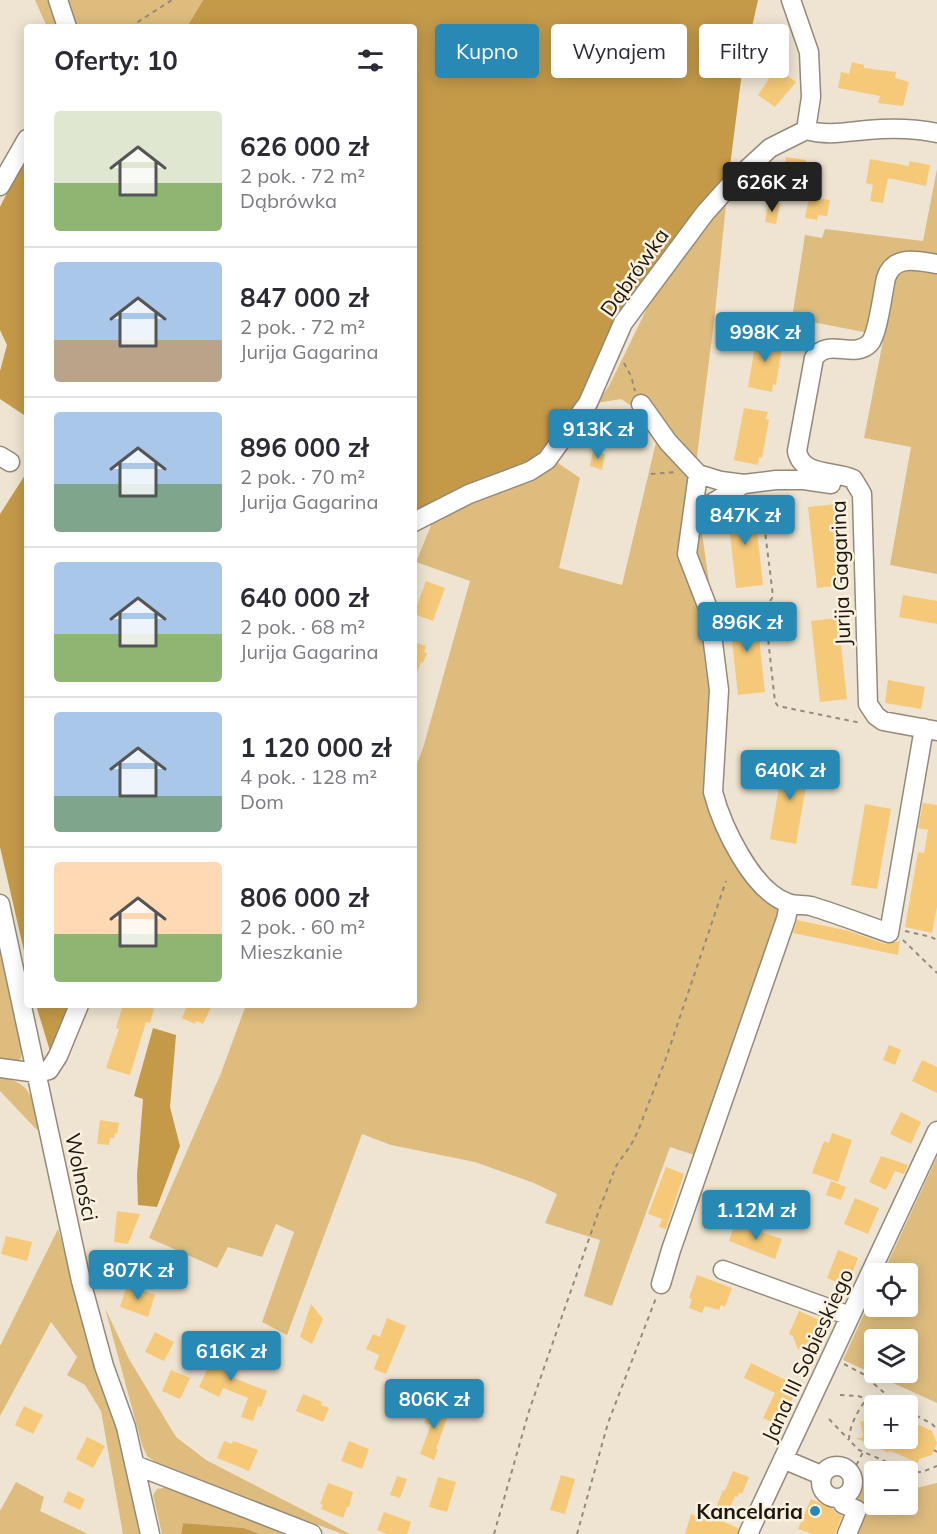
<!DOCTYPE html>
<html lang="pl">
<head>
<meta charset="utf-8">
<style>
	:root { --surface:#fff; --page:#f7f7f7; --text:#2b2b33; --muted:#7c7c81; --line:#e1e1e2; --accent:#288ab4 }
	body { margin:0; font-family:Mulish,sans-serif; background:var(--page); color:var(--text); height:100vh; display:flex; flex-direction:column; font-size:22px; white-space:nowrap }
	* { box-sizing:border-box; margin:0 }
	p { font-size:20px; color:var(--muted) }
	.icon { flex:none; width:33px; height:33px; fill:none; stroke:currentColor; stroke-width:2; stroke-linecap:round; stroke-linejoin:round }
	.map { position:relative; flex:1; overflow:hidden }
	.side { position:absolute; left:24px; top:24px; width:393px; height:984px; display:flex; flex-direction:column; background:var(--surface); border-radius:6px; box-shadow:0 3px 15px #0003 }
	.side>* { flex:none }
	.banner { position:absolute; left:435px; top:24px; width:411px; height:54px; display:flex; gap:12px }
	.controls { position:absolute; left:864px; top:1263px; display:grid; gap:12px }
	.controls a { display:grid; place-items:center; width:54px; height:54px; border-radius:6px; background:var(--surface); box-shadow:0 3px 15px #0003; font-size:30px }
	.price { position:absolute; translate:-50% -51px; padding:0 14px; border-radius:6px; background:var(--accent); color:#fff; font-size:20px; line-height:39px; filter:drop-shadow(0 2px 3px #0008) }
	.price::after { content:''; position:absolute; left:50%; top:36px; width:18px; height:14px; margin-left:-9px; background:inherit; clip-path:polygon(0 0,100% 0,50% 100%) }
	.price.selected { background:#222; color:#fff }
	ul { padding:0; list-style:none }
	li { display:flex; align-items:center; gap:18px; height:150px; padding:0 30px }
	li+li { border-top:2px solid var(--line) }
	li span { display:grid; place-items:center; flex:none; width:168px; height:120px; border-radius:6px; color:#555 }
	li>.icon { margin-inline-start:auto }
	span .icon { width:72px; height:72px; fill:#fffc; stroke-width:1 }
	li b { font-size:26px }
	h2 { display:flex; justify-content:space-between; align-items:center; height:72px; padding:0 30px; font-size:26px }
	.chip { padding:0 21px; border-radius:6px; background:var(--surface); box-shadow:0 3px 15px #0003; font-size:21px; line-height:54px }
	.chip.selected { background:var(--accent); color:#fff }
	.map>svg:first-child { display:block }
</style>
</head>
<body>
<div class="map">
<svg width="937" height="1534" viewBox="0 0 937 1534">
	<rect width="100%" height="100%" fill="#efe4d1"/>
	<!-- green -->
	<path fill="#debc7e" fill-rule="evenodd" d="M35,0H203L187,27H47Z
		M937,169V574L890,565L911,447L864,438L884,336L792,318L805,235L822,238L825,229L923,241Z
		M727,194L715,313L697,456L702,533L724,688L707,781L740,871L780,912L697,1156L670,1147L612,1306L584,1296L600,1240L545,1223L557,1194L534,1183L475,1162L391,1145L362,1134L287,1335L262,1322L294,1232L276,1224L262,1257L228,1247L217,1268L149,1238L221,1073L246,1005H414V771L423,748L470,581L416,562L432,523L555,461L580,478L559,568L622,585L658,434L641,412L621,399L597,403L609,386L654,294Z
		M0,944L22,1047L21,1059L12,1063L0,1060Z
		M0,1077C35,1083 32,1101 40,1131L35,1128L0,1091Z
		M937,1157V1403L843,1360L874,1292V1306H908V1274L883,1273ZM874,1340H908V1372H874Z
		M58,1229L118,1433L140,1534H123L101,1411L85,1385L67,1375L77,1357L51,1322L0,1416V1346Z
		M105,1308L129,1359L176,1437L206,1460L350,1534H343L168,1471L147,1456L142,1445Z
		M869,1473L874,1475V1504H908V1490L937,1483V1534H843Z
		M16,1482L44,1497L40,1511L88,1534H0V1511Z
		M168,1487L292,1534H260L244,1528L183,1523L181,1534H162L153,1495L157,1489Z"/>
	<!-- forest -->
	<path fill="#c49a49" d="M203,0H758L742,72L728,182L712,196L672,242L637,292L581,403L534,462L414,514V27H187Z
		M27,152V417L0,399V371L7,345L0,330V207Z
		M27,472V964L0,847V514Z
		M36,1005H71L50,1051Z
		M153,1028L176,1035L170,1107L180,1146L157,1207L138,1205L137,1175L143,1099L134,1096Z
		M183,1523L244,1528L260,1534H181Z"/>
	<!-- building -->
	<path fill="#f5c978" d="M758,23L773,32L767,51L778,57L774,66L796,82L775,107L758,95L769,79L749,68Z
		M852,62L864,65V68L896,72L895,78L909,82L903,106L878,103L880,96L838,88L841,72L849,74Z
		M786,157L806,160L803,179L784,176Z
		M870,159L909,166V161L930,165L926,186L888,178L883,203L870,201L873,185L866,183Z
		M809,197L830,200L827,216L818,215L817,220L805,218Z
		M769,201L780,203L776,224L765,222Z
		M757,334L781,339L780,346L782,347L776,385L773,384L772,392L748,387Z
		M744,408L768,412L766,419L769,420L762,458L759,457L758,465L734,460Z
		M593,451L605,454L602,470L590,466Z
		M754,504L763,585L736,588L727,507Z
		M836,504L845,585L817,588L808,507Z
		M426,581L445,588L433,621L414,614Z
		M903,595L937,601V624L899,617Z
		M756,611L765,692L738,695L729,614Z
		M838,618L847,699L820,702L811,621Z
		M414,642L426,646L424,652L427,653L423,663L421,662L416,676H414Z
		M888,680L925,687L921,709L885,703Z
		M784,759L810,763L796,844L770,839Z
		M923,803L937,805V907L932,933L905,927L918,852L924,853L928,830L918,828Z
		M865,804L891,809L877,889L851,885Z
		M797,920L849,931L885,944L900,941L898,955L793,933Z
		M123,1005H143L154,1009L150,1023L146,1022L130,1075L106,1068L119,1029L116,1028Z
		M187,1005H212L203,1024L196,1021L195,1024L182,1018Z
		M889,1045L901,1050L895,1065L883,1060Z
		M922,1060L937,1067V1093L912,1081Z
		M901,1112L921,1122L911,1144L890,1134Z
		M100,1120L119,1123L117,1134L115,1133L114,1138H110L109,1145L97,1144Z
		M832,1133L852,1140L838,1182L812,1173L824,1141L829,1143Z
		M881,1156L908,1165L904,1174L895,1171L886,1190L869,1182Z
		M666,1167L684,1174L666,1229L659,1227L662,1219L648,1214Z
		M831,1181L846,1187L841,1200L826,1195Z
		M855,1198L879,1208L868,1234L844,1224Z
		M117,1211L140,1214L128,1244L114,1242Z
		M735,1223L782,1239L775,1259L729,1241Z
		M6,1236L32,1242L27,1261L1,1254Z
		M838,1250L858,1258L847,1286L827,1278Z
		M697,1275L732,1288L725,1307L721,1305L719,1310L705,1306L702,1313L689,1308L692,1299L689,1298Z
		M127,1285L155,1295L148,1317L120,1307Z
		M311,1304L323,1319L312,1344L300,1337Z
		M799,1311L828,1324L815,1351L805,1346L798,1350L793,1336L789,1334Z
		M387,1318L406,1326L386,1374L374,1369L379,1355L366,1349L373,1334L380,1337Z
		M155,1332L174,1342L164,1361L145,1352Z
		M211,1349L231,1358L234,1352L243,1357L234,1378L267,1391L261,1407L258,1406L253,1421L241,1417L248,1398L223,1388L219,1397L199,1387L210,1363L205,1360Z
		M751,1363L798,1386L780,1426L763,1418L775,1393L744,1378Z
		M171,1370L190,1378L180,1399L162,1391Z
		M303,1394L322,1402L321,1405L329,1408L323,1422L296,1411Z
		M432,1404L450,1410L436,1449H438L434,1460L420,1454L431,1425L424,1423Z
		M24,1406L43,1415L33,1434L15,1425Z
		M874,1419V1438H908V1420L932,1431L937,1443L932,1455L919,1459L918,1463L891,1451L887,1452L856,1438H862L863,1434L860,1422Z
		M87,1437L105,1446L93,1468L76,1459Z
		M224,1441L232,1444L233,1441L258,1450L249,1471L217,1458Z
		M349,1441L369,1449L362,1469L341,1461Z
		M733,1471L749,1477L742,1494L739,1492L738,1497L735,1496L724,1522L738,1528L737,1534H685L691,1514L711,1521L723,1490L725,1491Z
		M561,1475L575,1479L565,1514L550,1510Z
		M397,1476L407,1479L400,1498L390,1495Z
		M438,1477L456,1482L447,1512L429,1507Z
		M328,1483L353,1492L349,1507H347L343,1518L321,1509L323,1505L320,1504Z
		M68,1491L85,1499L80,1510L63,1502Z
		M811,1499L832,1508L835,1512L842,1516L835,1534H812L798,1529Z
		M384,1512L411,1522L407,1534H387L377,1530Z"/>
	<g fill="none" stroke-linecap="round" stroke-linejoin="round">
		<defs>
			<path id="minor" d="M58,0L67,27
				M791,0L809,52L811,97L806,130
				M0,186L27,139
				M937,264C917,261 894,254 886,278C883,291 878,334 870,343C854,360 828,337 814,358L797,451C802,477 834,470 853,479L862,494L868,704L876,716L883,721L937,731
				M641,404L668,442L698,474L721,481L744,484
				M0,456L10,462
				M698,474L687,554L709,611L719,690L713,792C722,826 752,891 788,903C795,906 804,904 811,906C837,914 863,924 889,933L924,728
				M694,512L709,505L744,484L776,480H804L831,484
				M414,522L469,494L530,471L547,460L588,403L623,323L705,213L731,184L770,148L806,130C826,136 846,132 867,130C890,128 914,128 937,133
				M0,904L81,1281L104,1366L126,1427L150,1534
				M0,1068L37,1073L49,1070L58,1056L79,1005
				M723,1270L850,1316
				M661,1284L671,1250L786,919L789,904
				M783,1459L821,1475
				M135,1465L312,1534
				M821 1482a16 16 0 1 1 32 0a16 16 0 1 1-32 0Z
				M841,1498L843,1504L857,1510L847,1534
				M748,1534L937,1131"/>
		</defs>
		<!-- minor casing -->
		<use href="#minor" stroke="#948a79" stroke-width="21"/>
		<!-- path -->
		<path stroke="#928a7d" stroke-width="2" stroke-dasharray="4.5 4.5" stroke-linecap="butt" d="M130,27L172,0
			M624,363L631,376L635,391
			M651,474L675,472
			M761,499L773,596L765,611L775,702L778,706L861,723
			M905,931L931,937L937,940
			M903,940L937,973
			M844,1364L863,1374L899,1406
			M840,1395L858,1396L867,1399
			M898,1404L867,1399C858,1409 849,1427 849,1440L859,1450L910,1472H922L937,1466
			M908,1411L932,1424L937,1429
			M829,1419L849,1440
			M934,1450L937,1452
			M850,1471L855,1468L863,1452
			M494,1534L529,1411L598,1213L616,1166L631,1145L638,1131L665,1061L726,881
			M577,1534L608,1423L656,1298"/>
		<!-- minor -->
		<use href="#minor" stroke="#fff" stroke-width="18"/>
	</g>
	<!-- markers -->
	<circle fill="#288ab4" stroke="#fcf1df" stroke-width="2" cx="815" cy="1511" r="6"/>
	<g text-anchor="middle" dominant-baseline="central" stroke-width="5" stroke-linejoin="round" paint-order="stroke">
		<!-- street labels -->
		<g font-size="21" fill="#1a1610" stroke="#fcf1df">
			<text transform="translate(634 272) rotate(-55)">Dąbrówka</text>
			<text transform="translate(840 573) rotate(-92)">Jurija Gagarina</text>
			<text transform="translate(82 1177) rotate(78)">Wolności</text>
			<text transform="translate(807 1355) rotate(-65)">Jana III Sobieskiego</text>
		</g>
		<!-- poi labels -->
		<g font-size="21" font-weight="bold" fill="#1a1610" stroke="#fcf1df" text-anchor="end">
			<text x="803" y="1511">Kancelaria</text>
		</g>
	</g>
</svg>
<div class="controls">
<a><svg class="icon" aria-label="locate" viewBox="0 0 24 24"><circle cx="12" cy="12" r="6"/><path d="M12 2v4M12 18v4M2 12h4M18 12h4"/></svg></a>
<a><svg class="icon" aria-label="layers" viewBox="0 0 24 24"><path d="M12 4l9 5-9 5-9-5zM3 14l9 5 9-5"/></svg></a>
<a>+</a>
<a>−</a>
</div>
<b class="price selected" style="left:772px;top:213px">626K zł</b>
<b class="price" style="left:765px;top:363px">998K zł</b>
<b class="price" style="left:598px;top:460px">913K zł</b>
<b class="price" style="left:745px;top:546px">847K zł</b>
<b class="price" style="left:747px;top:653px">896K zł</b>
<b class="price" style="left:790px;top:801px">640K zł</b>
<b class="price" style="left:756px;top:1241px">1.12M zł</b>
<b class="price" style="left:138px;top:1301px">807K zł</b>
<b class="price" style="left:231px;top:1382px">616K zł</b>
<b class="price" style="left:434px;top:1430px">806K zł</b>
<div class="banner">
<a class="chip selected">Kupno</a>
<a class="chip">Wynajem</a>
<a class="chip">Filtry</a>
</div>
<section class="side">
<h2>Oferty: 10<svg class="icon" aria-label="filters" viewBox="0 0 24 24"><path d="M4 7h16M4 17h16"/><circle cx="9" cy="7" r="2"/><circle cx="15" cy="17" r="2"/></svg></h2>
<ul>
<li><span style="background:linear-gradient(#dfe7d0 60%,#8fb573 0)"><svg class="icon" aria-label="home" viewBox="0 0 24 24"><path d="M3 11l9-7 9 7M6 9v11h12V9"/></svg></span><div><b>626 000 zł</b><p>2 pok. · 72 m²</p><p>Dąbrówka</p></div></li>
<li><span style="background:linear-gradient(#a9c7e8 65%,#b9a48a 0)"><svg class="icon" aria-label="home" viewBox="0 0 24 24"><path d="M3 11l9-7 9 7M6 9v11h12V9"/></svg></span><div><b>847 000 zł</b><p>2 pok. · 72 m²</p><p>Jurija Gagarina</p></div></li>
<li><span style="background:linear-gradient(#a9c7e8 60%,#7fa58c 0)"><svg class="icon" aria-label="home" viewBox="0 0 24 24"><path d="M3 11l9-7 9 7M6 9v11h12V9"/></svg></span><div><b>896 000 zł</b><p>2 pok. · 70 m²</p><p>Jurija Gagarina</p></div></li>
<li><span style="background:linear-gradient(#a9c7e8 60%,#8fb573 0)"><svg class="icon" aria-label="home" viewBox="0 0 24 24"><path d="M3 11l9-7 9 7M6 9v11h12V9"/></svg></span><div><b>640 000 zł</b><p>2 pok. · 68 m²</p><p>Jurija Gagarina</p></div></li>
<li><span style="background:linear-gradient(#a9c7e8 70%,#7fa58c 0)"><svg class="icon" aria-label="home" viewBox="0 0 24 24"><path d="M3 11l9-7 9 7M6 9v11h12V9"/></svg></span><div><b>1 120 000 zł</b><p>4 pok. · 128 m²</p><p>Dom</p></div></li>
<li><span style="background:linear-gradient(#ffd9b3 60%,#8fb573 0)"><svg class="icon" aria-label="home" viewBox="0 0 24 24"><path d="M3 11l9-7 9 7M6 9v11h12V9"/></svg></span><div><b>806 000 zł</b><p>2 pok. · 60 m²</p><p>Mieszkanie</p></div></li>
</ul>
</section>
</div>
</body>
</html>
